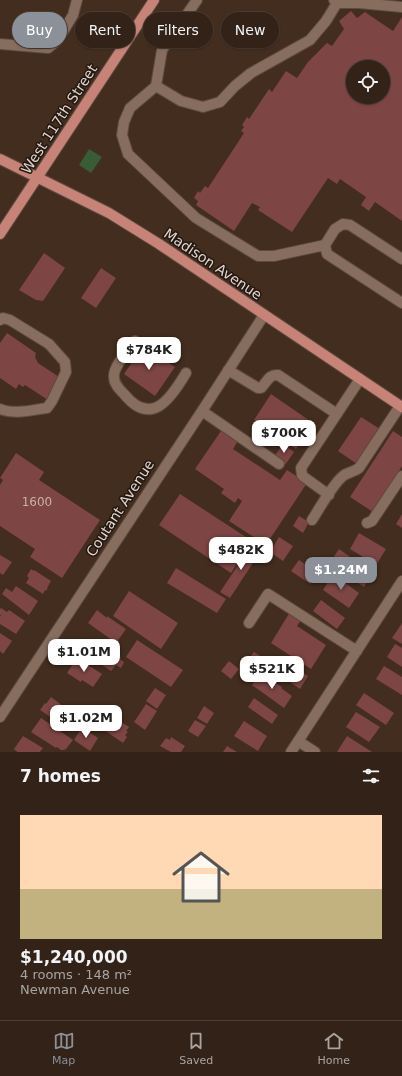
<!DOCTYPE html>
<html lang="en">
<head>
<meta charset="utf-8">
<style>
	:root { --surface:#322217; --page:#3d2f24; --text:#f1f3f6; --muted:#a8a4a1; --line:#4d3f36; --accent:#8c9099 }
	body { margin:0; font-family:"DejaVu Sans",sans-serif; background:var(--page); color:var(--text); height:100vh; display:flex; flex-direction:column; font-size:15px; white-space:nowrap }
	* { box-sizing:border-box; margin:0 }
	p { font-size:13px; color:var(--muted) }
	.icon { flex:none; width:22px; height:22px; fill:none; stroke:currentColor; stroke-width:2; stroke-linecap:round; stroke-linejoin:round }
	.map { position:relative; height:752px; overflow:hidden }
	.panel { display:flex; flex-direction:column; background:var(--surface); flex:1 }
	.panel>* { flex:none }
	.top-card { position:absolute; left:12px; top:12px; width:378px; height:36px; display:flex; gap:8px }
	.fabs { position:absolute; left:346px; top:60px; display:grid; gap:8px }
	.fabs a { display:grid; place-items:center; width:44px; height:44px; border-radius:50%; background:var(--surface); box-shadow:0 1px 3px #0004,0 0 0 1px var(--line); font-size:20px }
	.price { position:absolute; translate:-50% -34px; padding:0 9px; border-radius:8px; background:#fff; color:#222; font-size:13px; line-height:26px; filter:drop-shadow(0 1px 2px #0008) }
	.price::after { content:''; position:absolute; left:50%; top:24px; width:12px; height:9px; margin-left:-6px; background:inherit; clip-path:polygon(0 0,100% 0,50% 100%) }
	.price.selected { background:var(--accent); color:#fff }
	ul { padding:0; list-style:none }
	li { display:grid; align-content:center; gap:8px; height:212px; padding:0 20px }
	li span { display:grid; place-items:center; height:124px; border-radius:0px; color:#555 }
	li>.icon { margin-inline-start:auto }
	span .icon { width:72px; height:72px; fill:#fffc; stroke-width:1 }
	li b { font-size:17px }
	h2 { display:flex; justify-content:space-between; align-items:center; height:48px; padding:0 20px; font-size:17px }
	.chip { padding:0 14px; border-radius:18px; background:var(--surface); box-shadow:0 1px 3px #0004,0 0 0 1px var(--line); font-size:14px; line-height:36px }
	.chip.selected { background:var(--accent); color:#fff }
	.tabs { display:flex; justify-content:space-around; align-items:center; height:56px; border-top:1px solid var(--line); background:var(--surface); font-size:11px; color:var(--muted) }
	.tabs a { display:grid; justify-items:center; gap:2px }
	.tabs .selected { color:var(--accent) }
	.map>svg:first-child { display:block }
</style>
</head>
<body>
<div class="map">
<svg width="402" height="752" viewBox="0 0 402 752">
	<rect width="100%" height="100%" fill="#432d1f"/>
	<!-- green -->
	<path fill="#385c35" d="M89,149L102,157L91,173L79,165Z"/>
	<!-- building -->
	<path fill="#7d4543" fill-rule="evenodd" d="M351,11L357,18L365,12L393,31L402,17V221L375,202L369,211L361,205L366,197L340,179L337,184L328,178L292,232L258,210L260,207L252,203L234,231L196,205L198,201L194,198L198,191L200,193L205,186L208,188L244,133L241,131L244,127L242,125L247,117L249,119L269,89L272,92L286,71L297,78L308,62L327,43L332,46L344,29L339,21ZM353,67H383V97H353Z
		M44,253L65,268L43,301L36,300L19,290Z
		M101,268L116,278L96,308L81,298Z
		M7,333L36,353L35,357L38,363L62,379L48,400L25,385L23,387L19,384L16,389L0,378V343Z
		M143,346L175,367L155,396L124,374Z
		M271,394L313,423L296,449L254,420Z
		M361,417L380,429L357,464L338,451Z
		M223,428L239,439L233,449L280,480L287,470L307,483L266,545L229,521L242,501L238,498L235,503L221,493L224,489L195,469Z
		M393,431L402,437V466L373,512L350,497Z
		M283,444L294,452L285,465L274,457Z
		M16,453L44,472L39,480L100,520L62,578L30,557L35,549L0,526V485L3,480L0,478Z
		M180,494L252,541L231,573L159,525Z
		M402,514V528L396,524Z
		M299,516L309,522L303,533L293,526Z
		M359,533L386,549L376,565L350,549Z
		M279,537L293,546L283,561L270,552Z
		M253,543L262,549L230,598L220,592Z
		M339,549L373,573L364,587L329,564Z
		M0,555L12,562L3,575L0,573Z
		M299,560L318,573L310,584L291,571Z
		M176,568L226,599L217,613L167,583Z
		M31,569L34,571V570L51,581L47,588H48L46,591L45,590L43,594L26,583L29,578L27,576Z
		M333,574L359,593L349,608L323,590Z
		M16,586L38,601L29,615L2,594L6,588L12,592Z
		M129,591L178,623L161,649L113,616Z
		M321,600L345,618L337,629L313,611Z
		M1,608L7,612L9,610L25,621L16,634L0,624V617L1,615H0V609Z
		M97,610L107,618V616L126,629L116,643L88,623Z
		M290,612L301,620L297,626L326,645L311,669L271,643Z
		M402,623V644L392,638Z
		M0,633L12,641L3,654L0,651Z
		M93,640L121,657L120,659L124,662L121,668L116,665L111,671L81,651L87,643L90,645Z
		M137,640L183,670L171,687L126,657Z
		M395,644L402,648V667L387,657Z
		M254,652L265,659L260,667L249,659Z
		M77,658L102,674L93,687L82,680L81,682L67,673Z
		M229,661L239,669L231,679L221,671Z
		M285,661L308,676L300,689L277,673Z
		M384,666L402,677V695L376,679Z
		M260,673L282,687L281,688L292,696L284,708L252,685Z
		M155,688L166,695L157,709L146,701Z
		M364,693L394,713L386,725L356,705Z
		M51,697L67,709L58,722L40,710L45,703L46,704Z
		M254,698L278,715L272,724L248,707Z
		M146,704L157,711L145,730L134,722Z
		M204,706L214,713L207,724L197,718Z
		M93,712L97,714L98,712L119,728L123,723L129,727L126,731L128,732L125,735L127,737L123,743L88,719Z
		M356,712L380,727L369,742L346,727Z
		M41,718L73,740L66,749L64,750H61L57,747L56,748L31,732Z
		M195,720L206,726L198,737L188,731Z
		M244,721L267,736L258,751L234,736Z
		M82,727L98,738L90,751L74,740Z
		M23,736L43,748L40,752H18L16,751L14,749Z
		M347,736L372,752H337Z
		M171,737L185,746L181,752H171L160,746L166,738L170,740Z
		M227,746L237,752H223Z"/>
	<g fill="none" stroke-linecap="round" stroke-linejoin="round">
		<defs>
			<path id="minor" d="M197,0L162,50L156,86L130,108L124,122L122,135L128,154L196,218L258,256H274L325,245
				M334,0L337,3H359L402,7
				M0,44L48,48L58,40L73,15L77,0
				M156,86L181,101L203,107L220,102L235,86L251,73L310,40L326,21L337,3
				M402,259L350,225L343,224L335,229L325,245L327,254L402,303
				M0,320L3,318L10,320L49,344L65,362L66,372L63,378L52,401L47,408C32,410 14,415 0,409
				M135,341C129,349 114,366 114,375C113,383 119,389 124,394C151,427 170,400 186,373
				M228,370L258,388H261C267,382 269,374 278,375L337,414
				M202,411L279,464
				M329,495L304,477L302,475L301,468L360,379
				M312,520C320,508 332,485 343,476C348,472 354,472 359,468L400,406
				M367,523L372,521L402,476
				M249,623L268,594L357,651
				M0,717L202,411L264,315
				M298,741L315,752
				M291,752L402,581"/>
			<path id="major" d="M0,159L109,213L159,244L402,407
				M0,234L154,0"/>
		</defs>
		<!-- minor casing -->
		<use href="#minor" stroke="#5d4a3f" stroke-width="12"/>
		<!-- major casing -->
		<use href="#major" stroke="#5d4a3f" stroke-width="12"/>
		<!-- minor -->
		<use href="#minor" stroke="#876d5e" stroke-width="10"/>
		<!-- major -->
		<use href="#major" stroke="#c78378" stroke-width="10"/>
	</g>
	<g text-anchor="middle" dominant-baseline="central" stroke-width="3" stroke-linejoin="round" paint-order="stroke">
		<!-- number labels -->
		<g font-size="12" fill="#cab0aa">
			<text x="37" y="502">1600</text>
		</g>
		<!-- street labels -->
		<g font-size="14" fill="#e3d4cc" stroke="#221812">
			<text transform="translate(59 119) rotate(-57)">West 117th Street</text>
			<text transform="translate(213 264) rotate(34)">Madison Avenue</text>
			<text transform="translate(120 508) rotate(-57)">Coutant Avenue</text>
		</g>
	</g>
</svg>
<div class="fabs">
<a><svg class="icon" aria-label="locate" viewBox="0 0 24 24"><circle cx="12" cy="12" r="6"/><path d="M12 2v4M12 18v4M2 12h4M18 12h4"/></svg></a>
</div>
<b class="price" style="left:149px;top:371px">$784K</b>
<b class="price" style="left:284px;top:454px">$700K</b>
<b class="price" style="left:241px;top:571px">$482K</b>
<b class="price selected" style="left:341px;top:591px">$1.24M</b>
<b class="price" style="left:84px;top:673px">$1.01M</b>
<b class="price" style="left:272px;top:690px">$521K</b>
<b class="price" style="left:86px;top:739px">$1.02M</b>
<div class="top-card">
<a class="chip selected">Buy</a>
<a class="chip">Rent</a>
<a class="chip">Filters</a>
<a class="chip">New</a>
</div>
</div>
<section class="panel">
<h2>7 homes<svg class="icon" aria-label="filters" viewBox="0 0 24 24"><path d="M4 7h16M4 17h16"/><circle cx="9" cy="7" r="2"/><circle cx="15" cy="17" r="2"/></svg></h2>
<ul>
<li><span style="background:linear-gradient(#ffd9b3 60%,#c2b280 0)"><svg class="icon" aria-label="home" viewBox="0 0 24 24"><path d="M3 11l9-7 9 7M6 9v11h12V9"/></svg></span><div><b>$1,240,000</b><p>4 rooms · 148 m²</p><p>Newman Avenue</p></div></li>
</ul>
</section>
<nav class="tabs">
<a class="selected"><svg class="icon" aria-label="map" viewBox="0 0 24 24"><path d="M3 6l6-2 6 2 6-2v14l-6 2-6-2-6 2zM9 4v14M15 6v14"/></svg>Map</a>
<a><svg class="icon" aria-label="saved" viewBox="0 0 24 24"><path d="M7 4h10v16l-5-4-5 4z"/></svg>Saved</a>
<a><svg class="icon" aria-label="home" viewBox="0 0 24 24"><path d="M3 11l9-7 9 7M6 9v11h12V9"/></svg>Home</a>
</nav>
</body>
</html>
